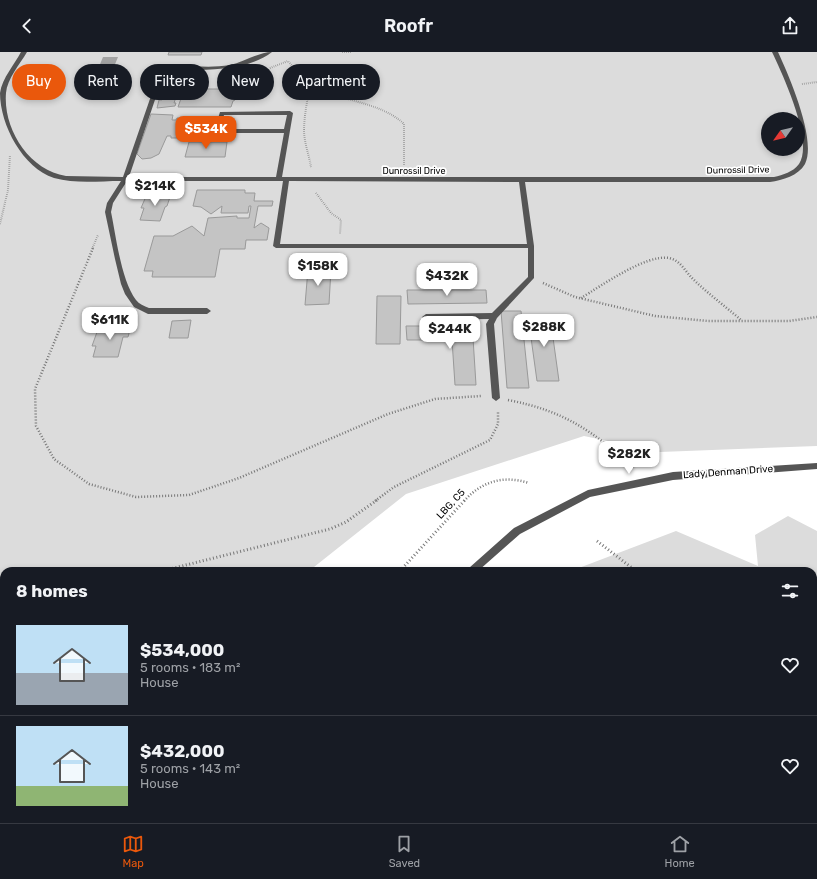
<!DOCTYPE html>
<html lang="en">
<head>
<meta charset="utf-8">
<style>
	:root { --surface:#171b24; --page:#20242c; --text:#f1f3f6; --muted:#9ea1a6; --line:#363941; --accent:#ea580c }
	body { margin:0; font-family:Rubik,sans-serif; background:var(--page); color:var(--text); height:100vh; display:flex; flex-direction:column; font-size:15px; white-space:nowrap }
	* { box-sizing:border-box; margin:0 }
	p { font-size:13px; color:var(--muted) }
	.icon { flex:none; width:22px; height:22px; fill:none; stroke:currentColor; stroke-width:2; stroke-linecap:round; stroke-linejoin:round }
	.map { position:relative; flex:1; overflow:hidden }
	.sheet { position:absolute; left:0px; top:515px; width:817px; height:256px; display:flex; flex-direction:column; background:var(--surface); border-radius:12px 12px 0 0; box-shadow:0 2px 6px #0003 }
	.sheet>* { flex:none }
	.hud { position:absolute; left:12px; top:12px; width:400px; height:36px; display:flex; gap:8px }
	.needle { width:26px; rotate:236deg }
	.tools { position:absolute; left:761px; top:60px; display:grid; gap:8px }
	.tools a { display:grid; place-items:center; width:44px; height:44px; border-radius:50%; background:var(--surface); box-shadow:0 2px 6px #0003; font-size:20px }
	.price { position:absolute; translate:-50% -34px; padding:0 9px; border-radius:8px; background:#fff; color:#222; font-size:13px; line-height:26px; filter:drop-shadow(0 1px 2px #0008) }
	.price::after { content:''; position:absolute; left:50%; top:24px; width:12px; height:9px; margin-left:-6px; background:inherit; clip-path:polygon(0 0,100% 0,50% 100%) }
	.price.active { background:var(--accent); color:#fff }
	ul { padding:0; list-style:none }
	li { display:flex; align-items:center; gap:12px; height:100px; padding:0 16px }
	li+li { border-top:1px solid var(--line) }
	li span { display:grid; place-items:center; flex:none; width:112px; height:80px; border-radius:0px; color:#555 }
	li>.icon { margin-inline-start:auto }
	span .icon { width:48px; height:48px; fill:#fffc; stroke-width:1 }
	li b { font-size:17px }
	h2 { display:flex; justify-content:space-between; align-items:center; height:48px; padding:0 16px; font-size:17px }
	.tag { padding:0 14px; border-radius:18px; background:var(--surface); box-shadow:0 2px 6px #0003; font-size:14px; line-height:36px }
	.tag.active { background:var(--accent); color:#fff }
	header { display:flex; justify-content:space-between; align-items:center; height:52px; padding:0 16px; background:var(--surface); font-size:18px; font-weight:600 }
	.tab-bar { display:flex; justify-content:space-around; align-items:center; height:56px; border-top:1px solid var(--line); background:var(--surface); font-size:11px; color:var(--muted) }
	.tab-bar a { display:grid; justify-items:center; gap:2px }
	.tab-bar .active { color:var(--accent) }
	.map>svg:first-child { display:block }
</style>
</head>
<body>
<header><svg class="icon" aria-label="back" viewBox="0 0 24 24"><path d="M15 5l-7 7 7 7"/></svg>Roofr<svg class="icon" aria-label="share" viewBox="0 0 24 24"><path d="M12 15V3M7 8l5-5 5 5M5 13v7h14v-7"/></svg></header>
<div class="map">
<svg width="817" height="771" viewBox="0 0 817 771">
	<rect width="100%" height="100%" fill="#fff"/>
	<!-- green -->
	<path fill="#dcdcdc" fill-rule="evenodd" d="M0,0H817V394L660,400L584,384L406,442L309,519H4V615L0,617ZM768,67H798V97H768Z
		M788,464L817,479V680L813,682V519H571L676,479L758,514L755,483Z
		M463,767H576V771H464Z"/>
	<!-- water -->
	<path fill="#a3a3a3" d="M103,5H118L111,22H96Z
		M0,749H4V767H273V771H0Z"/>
	<!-- building -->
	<path fill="#c4c4c4" stroke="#999" d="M169,0H202L201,3H168Z
		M189,24H202L198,37H220L222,26H239L235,48L233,49L231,55H178Z
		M164,42H177L174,51H176L175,54L157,56L159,48H162Z
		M151,62L173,63L172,68H176L177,66H208L202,86H171V84H167L159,102L151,106L142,107L137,102Z
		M189,90H227L225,105H185Z
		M197,138H245V141H255L254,149H273L272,154H258L254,176L261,171L269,176L267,188H246L245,197H220L215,225H152L153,219H144L154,184H173L192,174L204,184L208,166L237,164V166H249L251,154H249L248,161H221L222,154L211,162L201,155L193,154Z
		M147,142H171L167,154L165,155L160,169L140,168L144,156H141Z
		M308,217H331L329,252L305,253Z
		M407,238H486L487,251L408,252Z
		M377,244H401L400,292H376Z
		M501,259H521L529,336H507Z
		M528,264H550L559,329H537Z
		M191,268L188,286H169L172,269Z
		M102,274H131L128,285H123L118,305H93L96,294H92L97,280H101Z
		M406,274H455V286H473L476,333H455L452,288H407Z"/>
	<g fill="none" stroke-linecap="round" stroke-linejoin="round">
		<!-- path-far2 -->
		<path stroke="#777" stroke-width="2" stroke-dasharray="0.5 1.5" stroke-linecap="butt" d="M342,0H352
			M270,16L288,9C318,43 305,39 304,78C304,90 309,103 311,115
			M307,32C337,49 380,49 404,72V114
			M802,32L817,30
			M316,141L331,161L341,168L340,182
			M0,172L8,138L10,103
			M92,197L98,183"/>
		<!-- path-far1 -->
		<path stroke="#777" stroke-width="2.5" stroke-dasharray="1 2" stroke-linecap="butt" d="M93,196L35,337L36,374L54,407L89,432L136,445L189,443L239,426L388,362L435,347L481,344
			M543,231L575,245L655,264L708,269H789L817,265
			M581,246C601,234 646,202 669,206C680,208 685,219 692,226C707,241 725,254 741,268
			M508,348C565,359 592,379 635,416
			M375,449L394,435L490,388L498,372V359
			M464,449C482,429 504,423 529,431"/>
		<!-- path -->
		<path stroke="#777" stroke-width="3" stroke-dasharray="1 2.5" stroke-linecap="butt" d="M597,489L636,519
			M162,519L330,477L346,470L377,448
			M400,519L465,448
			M813,552H817
			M0,579L4,577
			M358,767V771"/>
		<!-- service -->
		<path fill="#555" fill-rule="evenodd" d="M21,0H27C20,12 7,27 6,41C3,77 29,118 66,124L123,125L161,15C184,12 207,17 230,13C244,10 259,0 272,0C245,21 198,18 165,18L129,125H276L284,81H217L214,79L220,60L290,59L293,61L282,125H774C783,123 793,120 799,112C814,90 783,23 772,0H778C789,24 817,88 805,112C798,124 783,128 770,130H525L534,194V226L497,266L494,272L500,346L496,349L492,346L486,272L489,267L426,268L422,265L426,262L492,261L528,225V196H276L273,194L283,129H127L113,151L111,160C116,184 121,228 136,248C139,252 144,254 149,256H207L211,259L207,262H148L134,255L125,242L121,232L115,207L105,160L107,151L121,129C99,129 75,132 54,126C23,116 0,73 0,41C2,26 15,12 21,0ZM224,63H287L284,77H220ZM289,129L519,130L527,192H280Z
			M813,748H817V758H813Z"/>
		<!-- tertiary -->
		<path fill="#555" fill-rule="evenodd" d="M817,411V417L673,428L590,445L520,482L478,519H468L469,516L514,476L588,438L673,420Z
			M384,767H394V771H384Z"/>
	</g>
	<g text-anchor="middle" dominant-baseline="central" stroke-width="3.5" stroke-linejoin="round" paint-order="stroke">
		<!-- far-street labels -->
		<g font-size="9" fill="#000" stroke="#fff">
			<text transform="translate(738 118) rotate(-1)">Dunrossil Drive</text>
			<text x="414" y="119">Dunrossil Drive</text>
		</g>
		<!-- street labels -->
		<g font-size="10" fill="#000" stroke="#fff">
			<text transform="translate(728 420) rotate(-4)">Lady Denman Drive</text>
			<text transform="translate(451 452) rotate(-47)">LBG, C5</text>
		</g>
	</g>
</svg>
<div class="tools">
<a><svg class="needle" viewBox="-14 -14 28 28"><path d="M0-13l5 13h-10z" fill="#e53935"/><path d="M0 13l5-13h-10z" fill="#9ea1a6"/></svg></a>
</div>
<b class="price active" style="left:206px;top:98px">$534K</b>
<b class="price" style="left:155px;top:155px">$214K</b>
<b class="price" style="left:318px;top:235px">$158K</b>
<b class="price" style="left:447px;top:245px">$432K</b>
<b class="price" style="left:110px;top:289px">$611K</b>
<b class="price" style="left:544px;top:296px">$288K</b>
<b class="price" style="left:450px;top:298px">$244K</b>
<b class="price" style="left:629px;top:423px">$282K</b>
<div class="hud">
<a class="tag active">Buy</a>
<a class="tag">Rent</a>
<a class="tag">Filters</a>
<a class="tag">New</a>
<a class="tag">Apartment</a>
</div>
<section class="sheet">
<h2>8 homes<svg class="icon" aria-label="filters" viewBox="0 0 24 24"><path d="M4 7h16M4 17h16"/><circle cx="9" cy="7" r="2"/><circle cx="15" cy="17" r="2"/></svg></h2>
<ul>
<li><span style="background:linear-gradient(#bfe0f5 60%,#9aa5b1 0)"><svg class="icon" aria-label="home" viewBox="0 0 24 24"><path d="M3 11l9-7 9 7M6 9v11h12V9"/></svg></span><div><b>$534,000</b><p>5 rooms · 183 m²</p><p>House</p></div><svg class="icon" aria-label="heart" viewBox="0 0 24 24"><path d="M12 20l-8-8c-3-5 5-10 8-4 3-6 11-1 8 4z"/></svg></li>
<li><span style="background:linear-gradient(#bfe0f5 75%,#8fb573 0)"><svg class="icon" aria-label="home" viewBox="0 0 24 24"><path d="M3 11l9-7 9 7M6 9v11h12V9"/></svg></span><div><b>$432,000</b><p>5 rooms · 143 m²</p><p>House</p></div><svg class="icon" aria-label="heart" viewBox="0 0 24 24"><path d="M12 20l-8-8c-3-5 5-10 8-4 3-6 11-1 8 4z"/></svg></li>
</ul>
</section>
</div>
<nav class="tab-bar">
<a class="active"><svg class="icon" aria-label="map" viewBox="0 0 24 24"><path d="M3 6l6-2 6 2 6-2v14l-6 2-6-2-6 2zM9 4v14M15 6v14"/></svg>Map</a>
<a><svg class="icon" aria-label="saved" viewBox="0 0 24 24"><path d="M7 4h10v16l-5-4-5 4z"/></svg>Saved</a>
<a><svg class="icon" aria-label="home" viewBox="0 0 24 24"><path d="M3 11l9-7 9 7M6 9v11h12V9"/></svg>Home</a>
</nav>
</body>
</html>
